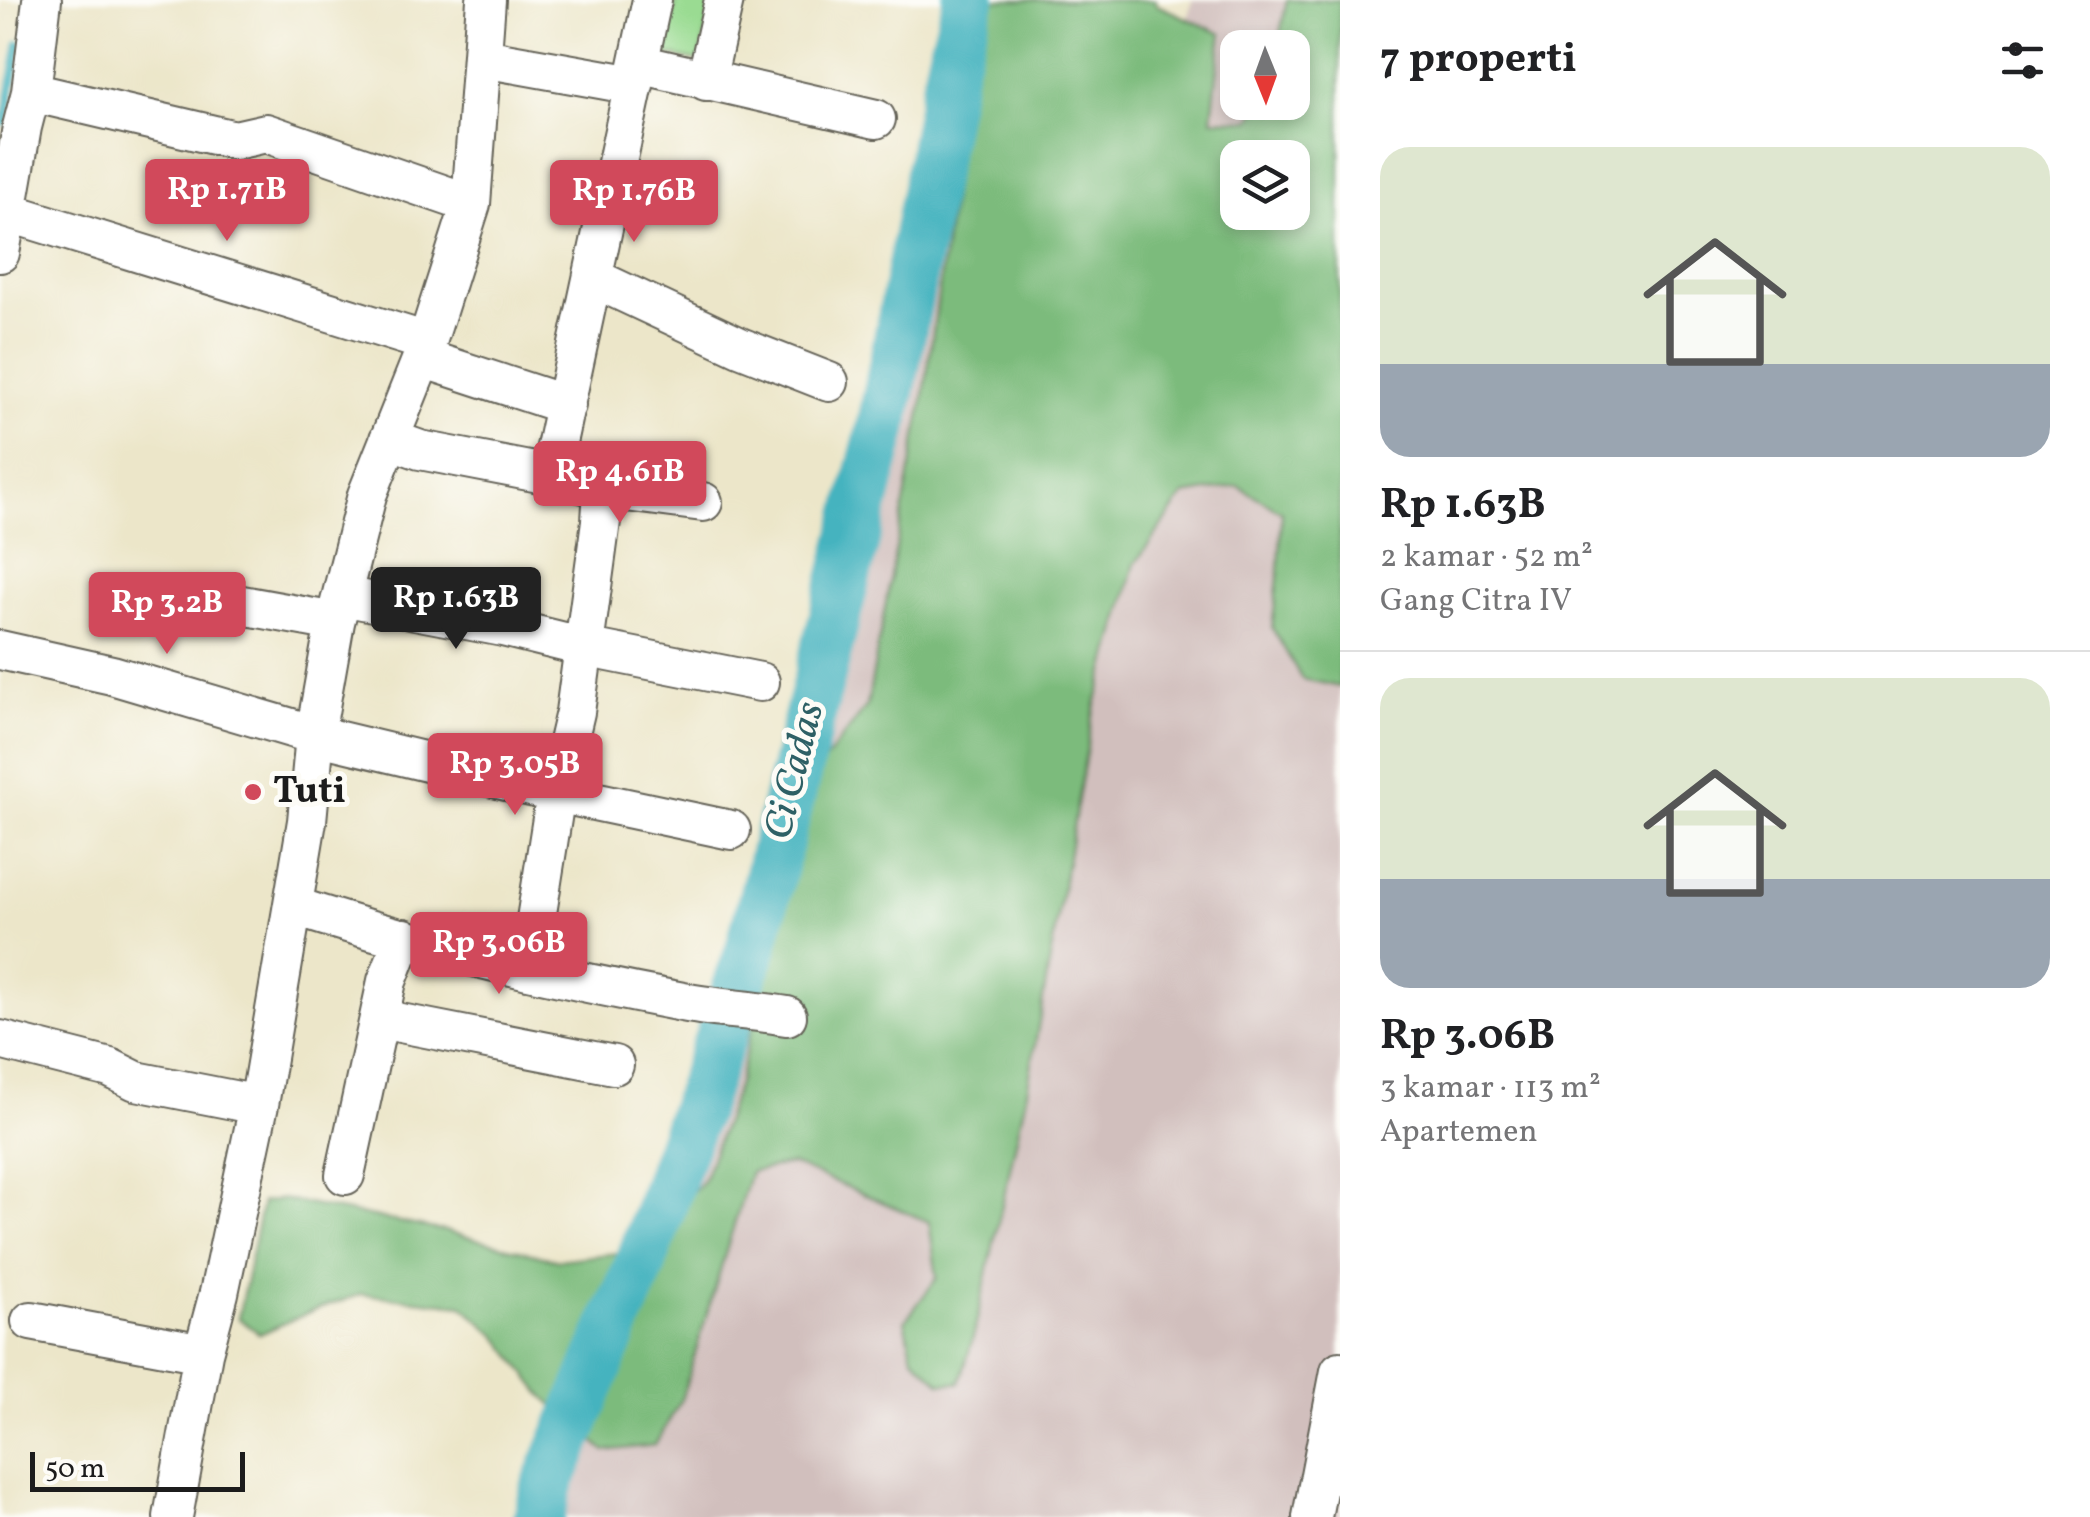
<!DOCTYPE html>
<html lang="id">
<head>
<meta charset="utf-8">
<style>
	:root { --surface:#fff; --page:#f2f2f2; --text:#202124; --muted:#757577; --line:#e0e0e0; --accent:#d1495b }
	body { margin:0; font-family:Vollkorn,serif; background:var(--page); color:var(--text); height:100vh; display:flex; flex-direction:column; font-size:38px; white-space:nowrap }
	* { box-sizing:border-box; margin:0 }
	p { font-size:32px; color:var(--muted) }
	.icon { flex:none; width:55px; height:55px; fill:none; stroke:currentColor; stroke-width:2; stroke-linecap:round; stroke-linejoin:round }
	.map { position:relative; flex:1; overflow:hidden }
	.side { display:flex; flex-direction:column; background:var(--surface); width:750px }
	.side>* { flex:none }
	.needle { width:65px; rotate:179deg }
	.fabs { position:absolute; left:1220px; top:30px; display:grid; gap:20px }
	.fabs a { display:grid; place-items:center; width:90px; height:90px; border-radius:20px; background:var(--surface); box-shadow:0 5px 15px #0003; font-size:50px }
	.scale { position:absolute; left:30px; bottom:25px; width:215px; box-sizing:border-box; padding-left:10px; border:5px solid #1c1c1c; border-top:0; font-size:28px; line-height:35px; white-space:nowrap; color:#1c1c1c; -webkit-text-stroke:8px #fdfcf7; paint-order:stroke }
	.price { position:absolute; translate:-50% -85px; padding:0 22px; border-radius:10px; background:var(--accent); color:#fff; font-size:32px; line-height:65px; filter:drop-shadow(0 2px 5px #0008) }
	.price::after { content:''; position:absolute; left:50%; top:60px; width:30px; height:22px; margin-left:-15px; background:inherit; clip-path:polygon(0 0,100% 0,50% 100%) }
	.price.current { background:#222; color:#fff }
	ul { padding:0; list-style:none }
	li { display:grid; align-content:center; gap:20px; height:530px; padding:0 40px }
	li+li { border-top:2px solid var(--line) }
	li span { display:grid; place-items:center; height:310px; border-radius:30px; color:#555 }
	li>.icon { margin-inline-start:auto }
	span .icon { width:180px; height:180px; fill:#fffc; stroke-width:1 }
	li b { font-size:42px }
	h2 { display:flex; justify-content:space-between; align-items:center; height:120px; padding:0 40px; font-size:42px }
	main { display:flex; flex:1; min-height:0 }
	.map>svg:first-child { display:block }
</style>
</head>
<body>
<main>
<div class="map">
<svg width="1340" height="1517" viewBox="0 0 1340 1517">
	<rect width="100%" height="100%" fill="#fdfcf7"/>
	<filter id="ink" filterUnits="userSpaceOnUse"><feTurbulence type="fractalNoise" baseFrequency=".01" numOctaves="2"/><feDisplacementMap in="SourceGraphic" scale="20" xChannelSelector="R" yChannelSelector="G"/><feConvolveMatrix kernelMatrix="1 2 1 2 8 2 1 2 1" color-interpolation-filters="sRGB"/></filter>
	<filter id="wash" filterUnits="userSpaceOnUse"><feTurbulence type="fractalNoise" baseFrequency=".0048" numOctaves="4" result="noise"/><feDisplacementMap in="SourceGraphic" scale="40" xChannelSelector="R" yChannelSelector="G"/><feGaussianBlur stdDeviation="2.25" result="paint"/><feColorMatrix in="noise" values="0 0 0 0 0 0 0 0 0 0 0 0 0 0 0 0 0 1.4 0 .05"/><feComposite in="paint" operator="in"/></filter>
	<g filter="url(#wash)">
		<rect width="100%" height="100%" fill="#ece6c9"/>
		<!-- industrial -->
		<path fill="#d1bfbd" fill-rule="evenodd" d="M1192,0H1340V1517H549L613,1342L706,1126L759,951L870,461L914,195L1139,251ZM1238,48H1292V102H1238ZM1238,158H1292V212H1238Z"/>
		<!-- green -->
		<path fill="#9adb92" stroke="#5b7c57" stroke-width="2.5" d="M676,0H712L700,62L665,54Z"/>
		<!-- forest -->
		<path fill="#7bbb7c" stroke="#4c6c4c" stroke-width="2.5" fill-rule="evenodd" d="M989,0H1155L1157,5L1222,34L1212,119L1251,120L1260,103L1292,102V48L1277,47L1287,0H1340V687L1302,679L1272,628L1279,569L1282,512L1238,486L1184,495L1135,564L1092,719L1027,1091L974,1334L960,1383H941L913,1357L905,1321L937,1278L929,1222L792,1164L750,1172L681,1400L655,1445L605,1451L543,1396L497,1336L462,1305L361,1294L310,1312L260,1334L238,1318L262,1202L282,1199L445,1231L558,1260L634,1251L703,1181L738,1084L814,774L867,706L925,389L959,147ZM1238,158H1292V212H1238Z"/>
		<g fill="none" stroke-linecap="round" stroke-linejoin="round">
			<!-- stream -->
			<path stroke="#44b3bf" stroke-width="9" d="M5,122L19,44"/>
			<!-- river -->
			<path stroke="#44b3bf" stroke-width="52" d="M539,1517L547,1486L640,1265L750,953L882,429L952,61L969,0"/>
		</g>
	</g>
	<g filter="url(#ink)">
		<g fill="none" stroke-linecap="round" stroke-linejoin="round">
			<defs>
				<path id="minor" d="M483,58L634,85
					M639,64L876,119
					M706,81L724,0
					M31,92L235,140L266,133L471,204
					M7,212L427,342
					M0,253L22,127L31,92L42,0
					M593,278L740,347L829,382
					M422,358L566,405
					M389,439L420,450L550,475L603,489L703,502
					M550,475L652,0
					M342,596L503,627L584,647L760,682
					M209,599L335,622
					M0,650L112,675L315,735L556,793L731,830
					M293,906C421,948 555,978 688,1003C720,1009 754,1010 787,1016
					M528,970L556,793L575,712L601,521L603,489
					M380,1019L614,1065
					M0,1040L110,1068L136,1081L259,1105
					M345,1175L387,981L404,938
					M31,1321L203,1353
					M173,1517L203,1353L219,1293L259,1105L307,821L315,735L335,622L367,495L422,358L471,204L486,0
					M1312,1517L1340,1371"/>
			</defs>
			<!-- minor casing -->
			<use href="#minor" stroke="#656359" stroke-width="42"/>
			<!-- minor -->
			<use href="#minor" stroke="#fff" stroke-width="38"/>
		</g>
	</g>
	<!-- markers -->
	<circle fill="#d1495b" stroke="#fdfcf7" stroke-width="4" cx="253" cy="792" r="10"/>
	<g text-anchor="middle" dominant-baseline="central" stroke-width="10" stroke-linejoin="round" paint-order="stroke">
		<!-- poi labels -->
		<g font-size="38" font-weight="bold" fill="#1c1c1c" stroke="#fdfcf7" text-anchor="start">
			<text x="273" y="792">Tuti</text>
		</g>
		<!-- water labels -->
		<g font-size="40" font-style="italic" fill="#2e6065" stroke="#fdfcf7">
			<text transform="translate(796 771) rotate(-76)">Ci Cadas</text>
		</g>
	</g>
</svg>
<div class="fabs">
<a><svg class="needle" viewBox="-14 -14 28 28"><path d="M0-13l5 13h-10z" fill="#e53935"/><path d="M0 13l5-13h-10z" fill="#757577"/></svg></a>
<a><svg class="icon" aria-label="layers" viewBox="0 0 24 24"><path d="M12 4l9 5-9 5-9-5zM3 14l9 5 9-5"/></svg></a>
</div>
<div class="scale">50 m</div>
<b class="price" style="left:227px;top:244px">Rp 1.71B</b>
<b class="price" style="left:634px;top:245px">Rp 1.76B</b>
<b class="price" style="left:620px;top:526px">Rp 4.61B</b>
<b class="price current" style="left:456px;top:652px">Rp 1.63B</b>
<b class="price" style="left:167px;top:657px">Rp 3.2B</b>
<b class="price" style="left:515px;top:818px">Rp 3.05B</b>
<b class="price" style="left:499px;top:997px">Rp 3.06B</b>
</div>
<section class="side">
<h2>7 properti<svg class="icon" aria-label="filters" viewBox="0 0 24 24"><path d="M4 7h16M4 17h16"/><circle cx="9" cy="7" r="2"/><circle cx="15" cy="17" r="2"/></svg></h2>
<ul>
<li><span style="background:linear-gradient(#dfe7d0 70%,#9aa5b1 0)"><svg class="icon" aria-label="home" viewBox="0 0 24 24"><path d="M3 11l9-7 9 7M6 9v11h12V9"/></svg></span><div><b>Rp 1.63B</b><p>2 kamar · 52 m²</p><p>Gang Citra IV</p></div></li>
<li><span style="background:linear-gradient(#dfe7d0 65%,#9aa5b1 0)"><svg class="icon" aria-label="home" viewBox="0 0 24 24"><path d="M3 11l9-7 9 7M6 9v11h12V9"/></svg></span><div><b>Rp 3.06B</b><p>3 kamar · 113 m²</p><p>Apartemen</p></div></li>
</ul>
</section>
</main>
</body>
</html>
